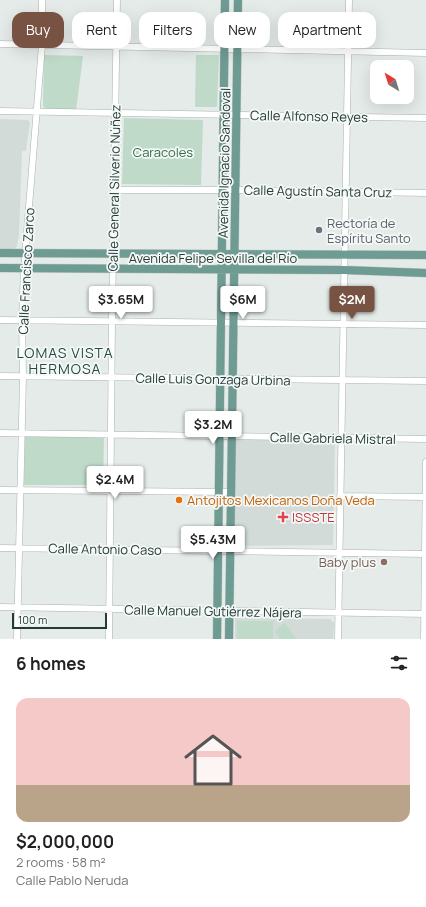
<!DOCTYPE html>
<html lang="en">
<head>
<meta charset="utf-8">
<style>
	:root { --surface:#fff; --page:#f6f6f6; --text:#222; --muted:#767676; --line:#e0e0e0; --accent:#785343 }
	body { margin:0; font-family:Manrope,sans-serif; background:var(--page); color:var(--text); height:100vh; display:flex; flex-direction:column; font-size:15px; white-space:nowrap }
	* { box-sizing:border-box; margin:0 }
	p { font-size:13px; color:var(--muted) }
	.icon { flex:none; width:22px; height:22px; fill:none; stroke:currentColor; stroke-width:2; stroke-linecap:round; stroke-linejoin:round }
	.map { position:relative; height:639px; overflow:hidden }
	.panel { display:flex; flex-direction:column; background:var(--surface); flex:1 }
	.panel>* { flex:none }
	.top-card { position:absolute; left:12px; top:12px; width:402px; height:36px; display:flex; gap:8px }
	.needle { width:26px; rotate:322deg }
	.tools { position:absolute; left:370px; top:60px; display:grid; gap:8px }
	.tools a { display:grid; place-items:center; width:44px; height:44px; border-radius:8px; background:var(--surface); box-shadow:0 4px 16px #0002; font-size:20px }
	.scale { position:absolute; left:12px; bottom:10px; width:95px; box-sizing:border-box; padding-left:4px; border:2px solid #253b36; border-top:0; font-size:11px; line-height:14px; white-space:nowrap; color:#253b36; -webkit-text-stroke:3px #f4f8f6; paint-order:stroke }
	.price { position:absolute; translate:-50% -34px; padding:0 9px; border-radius:4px; background:#fff; color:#222; font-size:13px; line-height:26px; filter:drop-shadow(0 1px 2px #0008) }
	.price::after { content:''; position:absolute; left:50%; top:24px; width:12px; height:9px; margin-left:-6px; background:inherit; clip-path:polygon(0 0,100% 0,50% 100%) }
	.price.current { background:var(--accent); color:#fff }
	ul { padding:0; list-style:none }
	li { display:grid; align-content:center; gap:8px; height:212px; padding:0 16px }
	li+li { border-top:1px solid var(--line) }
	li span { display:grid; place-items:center; height:124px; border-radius:12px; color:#555 }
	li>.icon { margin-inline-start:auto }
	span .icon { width:72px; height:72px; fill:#fffc; stroke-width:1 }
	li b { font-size:17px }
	h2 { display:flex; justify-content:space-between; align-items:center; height:48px; padding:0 16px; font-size:17px }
	.pill { padding:0 14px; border-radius:12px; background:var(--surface); box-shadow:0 4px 16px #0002; font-size:14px; line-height:36px }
	.pill.current { background:var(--accent); color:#fff }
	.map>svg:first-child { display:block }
</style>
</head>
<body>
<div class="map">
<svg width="426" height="639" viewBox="0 0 426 639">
	<rect width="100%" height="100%" fill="#e4ebe8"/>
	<!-- built -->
	<path fill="#d2dbd7" d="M0,119L28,120L30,122L26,151H22L19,234L17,246L14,249H0Z
		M234,439L333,440L335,442L333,545L234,546Z
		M235,618L330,619L334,623L333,639H235Z"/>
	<!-- green -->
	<path fill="#bfdac8" d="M44,55L83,56L76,110L46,109L43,106Z
		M196,55H219L217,107H195Z
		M124,118L203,120L201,185L122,184Z
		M25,435L104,436L103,485H24Z
		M237,621H273V639H237Z
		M285,623L296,639H280L275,631Z"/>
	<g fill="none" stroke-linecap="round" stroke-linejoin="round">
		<defs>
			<path id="minor" d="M0,44L426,53
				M0,111L426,118
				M114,190H235L426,193
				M0,320L426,325
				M0,376L426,381
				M0,433L426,439
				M0,490L231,492
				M340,496L426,497
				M0,548L426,554
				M0,607L426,614
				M17,639L23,377L22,320L24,269L42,45V0
				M109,639L112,321L117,0
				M338,639L349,0
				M424,639L426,462"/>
			<path id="major" d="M0,253L426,255
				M0,268L344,270L426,273
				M217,639L225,0
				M229,639L238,0"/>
		</defs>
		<!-- minor casing -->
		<use href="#minor" stroke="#a7b3af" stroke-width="7"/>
		<!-- major casing -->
		<use href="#major" stroke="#c2c8c7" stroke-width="9"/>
		<!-- minor -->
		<use href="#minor" stroke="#fff" stroke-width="6"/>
		<!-- major -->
		<use href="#major" stroke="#6e9b92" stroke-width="8"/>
	</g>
	<!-- markers -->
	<circle fill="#6b7280" stroke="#f4f8f6" stroke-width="1.5" cx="319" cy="230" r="4"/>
	<circle fill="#e8710a" stroke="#f4f8f6" stroke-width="1.5" cx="179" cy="500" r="4"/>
	<path fill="#e0444e" stroke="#f4f8f6" stroke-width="1.5" d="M281 511h4v4h4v4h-4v4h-4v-4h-4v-4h4z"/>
	<circle fill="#8d6e63" stroke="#f4f8f6" stroke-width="1.5" cx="384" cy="562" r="4"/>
	<g text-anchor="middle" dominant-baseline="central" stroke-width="3.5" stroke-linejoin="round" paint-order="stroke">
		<!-- street labels -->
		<g font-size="13" fill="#253b36" stroke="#f4f8f6">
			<text transform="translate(309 116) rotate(1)">Calle Alfonso Reyes</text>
			<text transform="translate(224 163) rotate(-89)">Avenida Ignacio Sandoval</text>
			<text transform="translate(114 188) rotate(-89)">Calle General Silverio Núñez</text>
			<text transform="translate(318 191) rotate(1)">Calle Agustín Santa Cruz</text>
			<text x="213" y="258">Avenida Felipe Sevilla del Río</text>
			<text transform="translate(26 271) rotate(-87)">Calle Francisco Zarco</text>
			<text transform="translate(213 379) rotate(1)">Calle Luis Gonzaga Urbina</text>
			<text transform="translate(333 438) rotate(1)">Calle Gabriela Mistral</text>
			<text transform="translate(105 549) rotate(1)">Calle Antonio Caso</text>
			<text transform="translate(213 611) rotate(1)">Calle Manuel Gutiérrez Nájera</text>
		</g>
		<!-- park labels -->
		<g font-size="13" fill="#346d4d" stroke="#f4f8f6">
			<text x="163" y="152">Caracoles</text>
		</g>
		<!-- worship labels -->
		<g font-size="13" fill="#5b616d" stroke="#f4f8f6" text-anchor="start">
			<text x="327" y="223">Rectoría de<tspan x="327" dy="15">Espíritu Santo</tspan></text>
		</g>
		<!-- food labels -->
		<g font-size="13" fill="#c56008" stroke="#f4f8f6" text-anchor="start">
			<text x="187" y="500">Antojitos Mexicanos Doña Veda</text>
		</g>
		<!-- health labels -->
		<g font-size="13" fill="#be3a42" stroke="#f4f8f6" text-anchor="start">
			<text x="292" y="517">ISSSTE</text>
		</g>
		<!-- education labels -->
		<g font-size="13" fill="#785e54" stroke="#f4f8f6" text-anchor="end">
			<text x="376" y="562">Baby plus</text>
		</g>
		<!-- neighbourhood labels -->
		<g font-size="14" letter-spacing="1" fill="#244a43" stroke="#f4f8f6">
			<text x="65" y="352">LOMAS VISTA<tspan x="65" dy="16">HERMOSA</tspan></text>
		</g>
	</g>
</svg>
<div class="tools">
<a><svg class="needle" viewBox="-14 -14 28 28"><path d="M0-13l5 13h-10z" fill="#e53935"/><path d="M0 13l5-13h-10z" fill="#767676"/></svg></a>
</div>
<div class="scale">100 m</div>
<b class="price" style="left:121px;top:320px">$3.65M</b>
<b class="price" style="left:243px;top:320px">$6M</b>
<b class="price current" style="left:352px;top:320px">$2M</b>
<b class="price" style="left:213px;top:445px">$3.2M</b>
<b class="price" style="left:115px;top:500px">$2.4M</b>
<b class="price" style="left:213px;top:560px">$5.43M</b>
<div class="top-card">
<a class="pill current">Buy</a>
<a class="pill">Rent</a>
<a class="pill">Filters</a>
<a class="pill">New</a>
<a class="pill">Apartment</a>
</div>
</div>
<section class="panel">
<h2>6 homes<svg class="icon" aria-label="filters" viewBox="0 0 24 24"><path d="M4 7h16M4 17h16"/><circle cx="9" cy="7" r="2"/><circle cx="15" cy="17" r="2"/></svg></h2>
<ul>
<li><span style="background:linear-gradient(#f6c9c9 70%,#b9a48a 0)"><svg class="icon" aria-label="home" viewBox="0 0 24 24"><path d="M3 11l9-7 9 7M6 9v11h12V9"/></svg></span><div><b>$2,000,000</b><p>2 rooms · 58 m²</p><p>Calle Pablo Neruda</p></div></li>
</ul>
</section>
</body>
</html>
